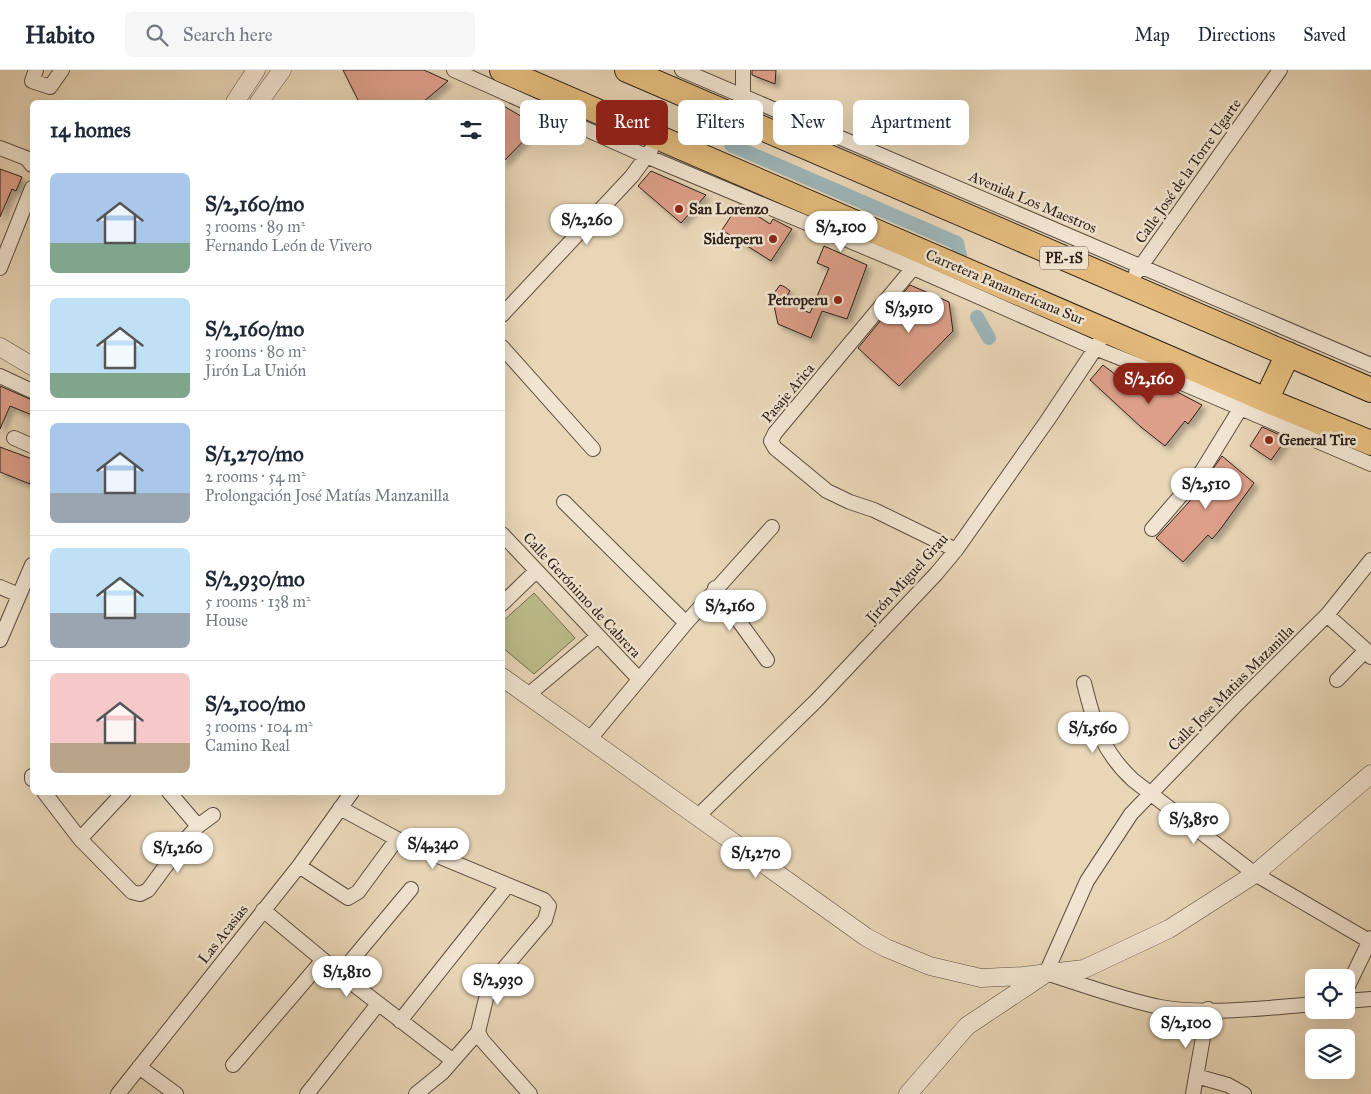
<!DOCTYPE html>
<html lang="en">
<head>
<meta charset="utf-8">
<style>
	:root { --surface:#fff; --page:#f6f6f7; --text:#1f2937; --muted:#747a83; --line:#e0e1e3; --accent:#8f2418 }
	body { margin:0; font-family:"IM FELL Great Primer",serif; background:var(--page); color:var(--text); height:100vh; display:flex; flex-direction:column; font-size:19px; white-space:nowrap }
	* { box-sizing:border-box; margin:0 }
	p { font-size:16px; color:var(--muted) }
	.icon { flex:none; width:28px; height:28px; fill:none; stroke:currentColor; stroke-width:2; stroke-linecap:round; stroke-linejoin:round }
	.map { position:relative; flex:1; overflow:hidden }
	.panel { position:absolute; left:30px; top:30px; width:475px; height:695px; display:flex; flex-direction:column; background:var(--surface); border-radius:8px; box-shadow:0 5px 20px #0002 }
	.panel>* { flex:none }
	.banner { position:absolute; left:520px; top:30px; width:475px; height:45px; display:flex; gap:10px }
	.tools { position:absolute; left:1305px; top:899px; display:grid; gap:10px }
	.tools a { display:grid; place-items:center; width:50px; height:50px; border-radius:8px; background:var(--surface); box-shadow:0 5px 20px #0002; font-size:25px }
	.price { position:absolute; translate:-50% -42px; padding:0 11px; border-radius:18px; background:#fff; color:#222; font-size:16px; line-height:32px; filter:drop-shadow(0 1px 2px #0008) }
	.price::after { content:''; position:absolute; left:50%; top:30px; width:15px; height:11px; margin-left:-8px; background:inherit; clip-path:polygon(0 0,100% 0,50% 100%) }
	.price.active { background:var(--accent); color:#fff }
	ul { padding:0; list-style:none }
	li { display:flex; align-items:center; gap:15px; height:125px; padding:0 20px }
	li+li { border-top:1px solid var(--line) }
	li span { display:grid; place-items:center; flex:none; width:140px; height:100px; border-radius:8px; color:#555 }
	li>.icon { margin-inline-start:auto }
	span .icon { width:60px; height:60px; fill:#fffc; stroke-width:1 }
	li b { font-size:21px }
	h2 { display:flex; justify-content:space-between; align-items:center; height:60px; padding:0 20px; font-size:21px }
	.pill { padding:0 18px; border-radius:8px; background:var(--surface); box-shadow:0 5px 20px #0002; font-size:18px; line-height:45px }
	.pill.active { background:var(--accent); color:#fff }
	header { display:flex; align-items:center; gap:30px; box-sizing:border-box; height:70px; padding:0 25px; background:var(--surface); border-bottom:1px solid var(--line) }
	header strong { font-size:24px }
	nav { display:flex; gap:28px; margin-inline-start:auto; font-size:18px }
	.search { width:350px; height:45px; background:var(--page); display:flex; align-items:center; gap:12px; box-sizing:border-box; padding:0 18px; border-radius:8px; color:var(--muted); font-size:19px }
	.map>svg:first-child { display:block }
</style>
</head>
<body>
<header>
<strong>Habito</strong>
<div class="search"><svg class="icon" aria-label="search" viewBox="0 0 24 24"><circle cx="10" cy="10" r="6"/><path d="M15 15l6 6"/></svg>Search here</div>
<nav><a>Map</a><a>Directions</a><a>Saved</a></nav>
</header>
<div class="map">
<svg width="1371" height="1024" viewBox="0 0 1371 1024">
	<defs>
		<filter id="shadow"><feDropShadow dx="4.5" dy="4.5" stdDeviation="2.5" flood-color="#0004"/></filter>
	</defs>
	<rect width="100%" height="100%" fill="#e9d6b7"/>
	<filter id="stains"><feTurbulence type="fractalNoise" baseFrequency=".004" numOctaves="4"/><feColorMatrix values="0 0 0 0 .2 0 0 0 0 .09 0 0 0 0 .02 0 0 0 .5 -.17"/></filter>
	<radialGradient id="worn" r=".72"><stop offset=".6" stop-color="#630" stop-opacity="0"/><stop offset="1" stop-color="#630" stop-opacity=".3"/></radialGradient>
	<!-- green -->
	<path fill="#bcbc8a" stroke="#736e52" d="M534,523L575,568L534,604L503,578L502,552Z"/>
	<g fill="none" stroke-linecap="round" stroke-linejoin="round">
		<!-- canal -->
		<path stroke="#9cb6b9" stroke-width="14" d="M730,56L731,75L957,173L960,186
			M977,247L989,268"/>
	</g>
	<!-- building -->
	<path fill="#dd9f89" stroke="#2a201a" filter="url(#shadow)" d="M343,0H424L448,11L423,32H359Z
		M752,0H776L775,14L752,5Z
		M502,35L519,45L535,59L502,93Z
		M0,99L22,107L16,121L12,119L0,147Z
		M651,101L706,125L681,153L638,116Z
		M739,134L770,154L773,149L792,159L771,191L722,160Z
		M824,176L867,195L847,249L822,241L811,268L778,254L772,226L780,215L785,217L790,221L783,232L810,243L829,198L817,193Z
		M910,215L949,232L953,261L899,316L858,278Z
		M1103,295L1147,329L1160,313L1202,335L1188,354L1185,351L1165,376L1141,357L1090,310Z
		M0,316L32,330V345L10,336L0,359Z
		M1262,357L1287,368L1271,390L1250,376Z
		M0,377L32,389L30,414L0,402Z
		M1222,386L1254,413L1219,461L1212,469L1208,465L1183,492L1156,468L1189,432Z"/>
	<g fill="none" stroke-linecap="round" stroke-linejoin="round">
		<defs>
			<path id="minor" d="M36,0L32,11L50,17L62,0
				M454,0L646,86L900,192L1095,278L1163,305L1371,394
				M682,0L1371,295
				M743,26V0
				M0,78L26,88L32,95
				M0,198L32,118
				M913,198L775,363L771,371L775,378L827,421L850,432L874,440L956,480
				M1136,203L1280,0
				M502,245L632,106L651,80
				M502,277L593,379
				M0,306L32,321
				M14,368L32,376
				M564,432L686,553
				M1152,459L1202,401L1245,331
				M502,464L639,609
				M0,517L19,525
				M715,518L767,590
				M502,534L536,501
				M1327,545L1366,580L1371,587
				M0,570L32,495
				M1337,610L1366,580
				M1084,613C1094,654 1102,681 1133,710L1255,804L1371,872
				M528,625L597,567
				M589,670L686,553L772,457
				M32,706V709
				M44,722L80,769L132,822L140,824L148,820L185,770L198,756L213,745
				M169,722L198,756
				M340,738L397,769L544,830L549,836L545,850L489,916L478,962L482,970L530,1024
				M697,747L817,630L936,504L956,480L1047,351L1099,273
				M80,769L124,722
				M299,796L348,828L358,822L397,769
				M263,840L340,904L452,990
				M340,904L411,819
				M1346,920L1371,868
				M1346,931L1371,929
				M1314,934C1271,938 1202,945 1160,937C1121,929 1084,915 1046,903L1087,811L1131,744L1238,633L1327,545L1371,490
				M400,951L508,815
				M233,995L323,890
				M139,997L176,1024
				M1196,1006L1228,1015L1244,1024
				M118,1024L299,796L352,722
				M307,1024L378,934
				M416,1024L443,1002L478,962
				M1193,1024L1208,939"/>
			<path id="tertiary" d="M235,32L256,0
				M259,32L282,0
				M0,277L32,296
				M502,607L866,867L886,878L930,896L981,908L1023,906L1084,899L1169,859L1255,804L1371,704
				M908,1024L967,956L1042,906"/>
			<path id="trunk" d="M502,0L1266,330L1371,373
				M627,0L1371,320
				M1266,330L1288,284"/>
		</defs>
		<!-- minor casing -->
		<use href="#minor" stroke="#5a4e41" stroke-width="16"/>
		<!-- tertiary casing -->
		<use href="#tertiary" stroke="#5a4e41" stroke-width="19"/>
		<!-- trunk casing -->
		<use href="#trunk" stroke="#2a201a" stroke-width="26"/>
		<!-- minor -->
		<use href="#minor" stroke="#f1e4d0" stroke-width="14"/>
		<!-- tertiary -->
		<use href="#tertiary" stroke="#f1e4d0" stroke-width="18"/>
		<!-- trunk -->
		<use href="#trunk" stroke="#e4bb7c" stroke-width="24"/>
	</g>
	<!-- markers -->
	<g fill="#8f2418" stroke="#f1e4d0" stroke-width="2">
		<circle cx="679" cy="139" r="5"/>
		<circle cx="773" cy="169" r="5"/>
		<circle cx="838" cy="230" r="5"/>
		<circle cx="1269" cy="370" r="5"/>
	</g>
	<g text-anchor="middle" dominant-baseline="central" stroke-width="5" stroke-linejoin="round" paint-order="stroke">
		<!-- shield labels -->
		<rect fill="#f1e4d0" stroke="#665b51" stroke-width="1" x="1040" y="176.5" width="48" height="23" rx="4"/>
		<g font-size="14" font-weight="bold" fill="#2a201a">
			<text x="1064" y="188">PE-1S</text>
		</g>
		<!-- street labels -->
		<g font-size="15" fill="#2a201a" stroke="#f1e4d0">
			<text transform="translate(1188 101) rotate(-55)">Calle José de la Torre Ugarte</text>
			<text transform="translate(1033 132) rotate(23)">Avenida Los Maestros</text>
			<text transform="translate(1005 217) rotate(23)">Carretera Panamericana Sur</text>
			<text transform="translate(788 323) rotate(-50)">Pasaje Arica</text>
			<text transform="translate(907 508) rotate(-48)">Jirón Miguel Grau</text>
			<text transform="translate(582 525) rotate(47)">Calle Gerónimo de Cabrera</text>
			<text transform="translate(1231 618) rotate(-45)">Calle Jose Matias Mazanilla</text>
			<text transform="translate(223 864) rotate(-52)">Las Acasias</text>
		</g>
		<!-- poi labels -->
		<g font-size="15" font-weight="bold" fill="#2a201a" stroke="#f1e4d0" text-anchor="start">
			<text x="689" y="139">San Lorenzo</text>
			<text x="763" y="169" text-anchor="end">Siderperu</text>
			<text x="828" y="230" text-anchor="end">Petroperu</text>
			<text x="1279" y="370">General Tire</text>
		</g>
	</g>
	<rect width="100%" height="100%" filter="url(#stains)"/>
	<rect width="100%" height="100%" fill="url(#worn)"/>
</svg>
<div class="tools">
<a><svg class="icon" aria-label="locate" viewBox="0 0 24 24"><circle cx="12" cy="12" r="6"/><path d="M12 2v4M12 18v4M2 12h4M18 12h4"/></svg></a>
<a><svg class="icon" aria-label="layers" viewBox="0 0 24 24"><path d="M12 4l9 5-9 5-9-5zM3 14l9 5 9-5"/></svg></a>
</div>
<b class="price" style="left:587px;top:176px">S/2,260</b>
<b class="price" style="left:841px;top:183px">S/2,100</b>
<b class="price" style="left:909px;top:264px">S/3,910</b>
<b class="price active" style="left:1149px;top:335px">S/2,160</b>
<b class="price" style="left:1206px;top:440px">S/2,510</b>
<b class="price" style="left:730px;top:562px">S/2,160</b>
<b class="price" style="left:1093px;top:684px">S/1,560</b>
<b class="price" style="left:1194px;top:775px">S/3,850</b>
<b class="price" style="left:433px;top:800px">S/4,340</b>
<b class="price" style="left:178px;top:804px">S/1,260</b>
<b class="price" style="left:756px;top:809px">S/1,270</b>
<b class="price" style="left:347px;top:928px">S/1,810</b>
<b class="price" style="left:498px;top:936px">S/2,930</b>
<b class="price" style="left:1186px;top:979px">S/2,100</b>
<div class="banner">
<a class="pill">Buy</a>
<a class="pill active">Rent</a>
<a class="pill">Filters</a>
<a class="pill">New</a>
<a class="pill">Apartment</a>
</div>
<section class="panel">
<h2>14 homes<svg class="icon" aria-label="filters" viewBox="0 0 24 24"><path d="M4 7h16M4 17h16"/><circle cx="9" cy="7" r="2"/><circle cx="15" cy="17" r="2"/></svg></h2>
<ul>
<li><span style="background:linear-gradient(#a9c7e8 70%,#7fa58c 0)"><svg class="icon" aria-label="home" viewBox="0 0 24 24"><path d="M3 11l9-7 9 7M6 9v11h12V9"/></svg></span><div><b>S/2,160/mo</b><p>3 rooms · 89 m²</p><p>Fernando León de Vivero</p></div></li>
<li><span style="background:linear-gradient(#bfe0f5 75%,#7fa58c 0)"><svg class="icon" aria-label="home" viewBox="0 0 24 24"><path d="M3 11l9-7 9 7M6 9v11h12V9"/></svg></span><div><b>S/2,160/mo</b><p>3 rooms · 80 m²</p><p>Jirón La Unión</p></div></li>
<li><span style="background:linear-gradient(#a9c7e8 70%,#9aa5b1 0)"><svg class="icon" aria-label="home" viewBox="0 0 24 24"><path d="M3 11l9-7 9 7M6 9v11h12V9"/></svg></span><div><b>S/1,270/mo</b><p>2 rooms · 54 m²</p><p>Prolongación José Matías Manzanilla</p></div></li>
<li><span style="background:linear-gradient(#bfe0f5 65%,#9aa5b1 0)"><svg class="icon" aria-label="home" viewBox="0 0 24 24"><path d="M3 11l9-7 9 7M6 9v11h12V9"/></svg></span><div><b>S/2,930/mo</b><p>5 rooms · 138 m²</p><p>House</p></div></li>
<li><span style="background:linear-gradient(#f6c9c9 70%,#b9a48a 0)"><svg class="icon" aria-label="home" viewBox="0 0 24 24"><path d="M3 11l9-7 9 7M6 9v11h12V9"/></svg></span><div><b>S/2,100/mo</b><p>3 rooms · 104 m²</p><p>Camino Real</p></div></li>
</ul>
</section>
</div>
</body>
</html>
